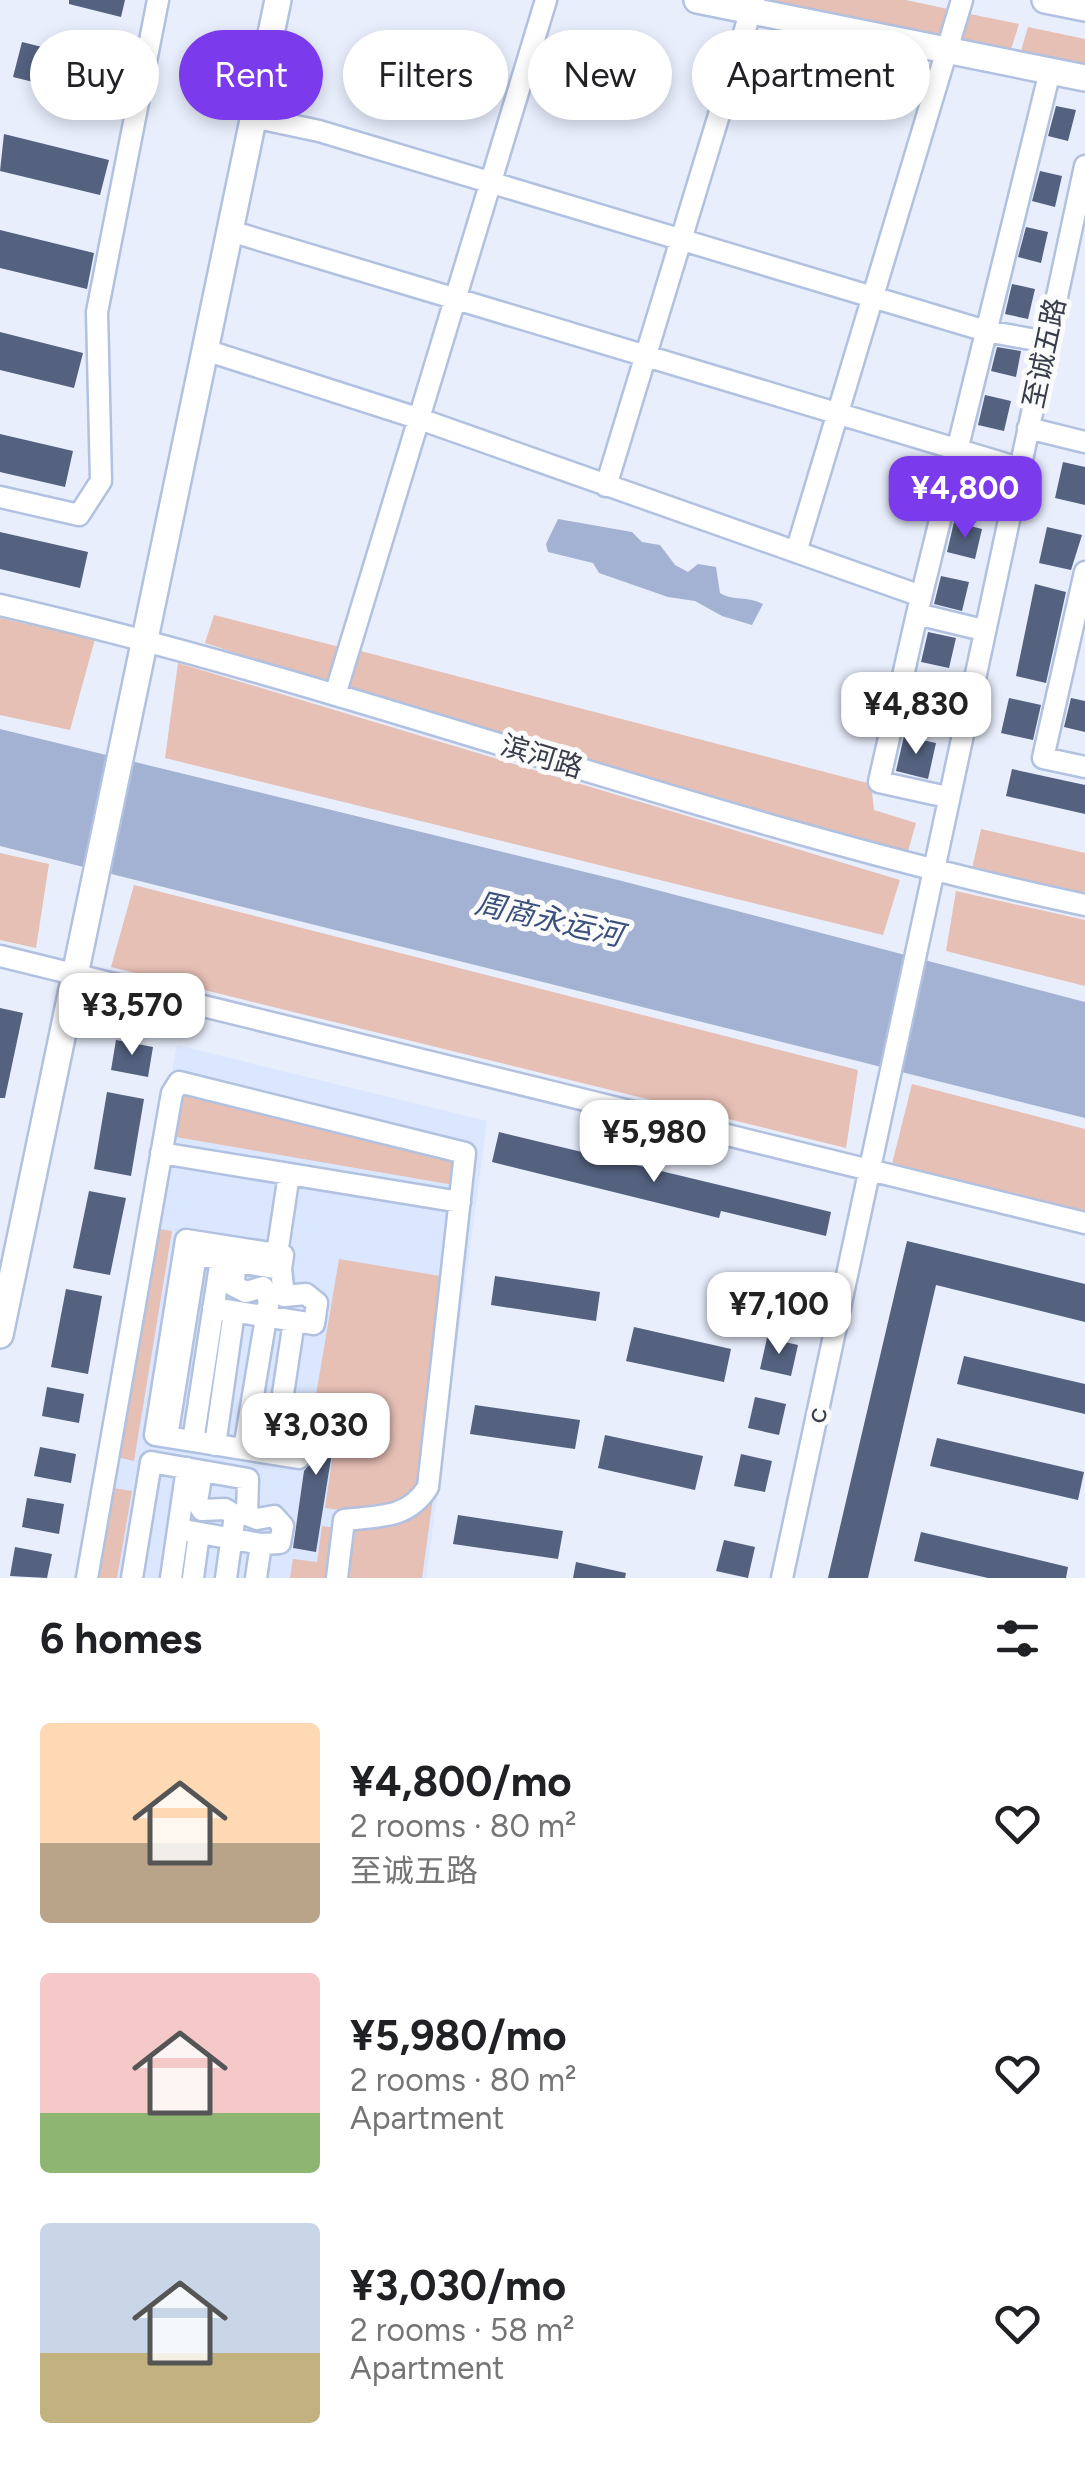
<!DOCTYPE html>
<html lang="en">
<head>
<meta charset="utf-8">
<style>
	:root { --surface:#fff; --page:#f2f2f2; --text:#202124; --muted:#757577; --accent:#7c3aed }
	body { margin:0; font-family:Figtree,"Noto Sans SC",sans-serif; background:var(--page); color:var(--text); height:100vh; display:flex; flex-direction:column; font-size:38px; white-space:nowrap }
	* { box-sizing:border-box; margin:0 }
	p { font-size:32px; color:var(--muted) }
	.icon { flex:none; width:55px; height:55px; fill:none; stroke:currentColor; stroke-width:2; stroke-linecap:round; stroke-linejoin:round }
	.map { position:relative; height:1578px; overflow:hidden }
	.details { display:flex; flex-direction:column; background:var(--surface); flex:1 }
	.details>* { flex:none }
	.banner { position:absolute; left:30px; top:30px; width:1025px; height:90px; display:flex; gap:20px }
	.price { position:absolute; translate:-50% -85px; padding:0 22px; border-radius:20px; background:#fff; color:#222; font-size:32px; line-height:65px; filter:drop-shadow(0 2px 5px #0008) }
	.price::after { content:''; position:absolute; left:50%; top:60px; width:30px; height:22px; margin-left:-15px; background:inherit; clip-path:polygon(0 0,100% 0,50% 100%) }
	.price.on { background:var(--accent); color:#fff }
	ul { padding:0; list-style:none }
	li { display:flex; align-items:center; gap:30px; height:250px; padding:0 40px }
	li span { display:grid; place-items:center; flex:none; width:280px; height:200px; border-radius:10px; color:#555 }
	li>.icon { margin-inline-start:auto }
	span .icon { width:120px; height:120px; fill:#fffc; stroke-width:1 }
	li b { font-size:42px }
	h2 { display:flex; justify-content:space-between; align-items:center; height:120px; padding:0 40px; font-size:42px }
	.tag { padding:0 35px; border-radius:45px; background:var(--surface); box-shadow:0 5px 15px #0003; font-size:35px; line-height:90px }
	.tag.on { background:var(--accent); color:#fff }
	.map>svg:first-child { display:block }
</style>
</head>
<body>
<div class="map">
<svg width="1085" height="1578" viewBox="0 0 1085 1578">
	<rect width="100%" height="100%" fill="#e8eefc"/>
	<!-- built -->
	<path fill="#dbe7ff" d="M177,1045L487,1121L426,1578H79Z"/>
	<!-- green -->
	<path fill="#e6bfb5" d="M760,0H906L953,10L943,46Z
		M965,13L1019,24L1008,59L954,48Z
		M1028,27L1085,39V67L1018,61Z
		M214,615L340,647L330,684L205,643Z
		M0,618L95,639L70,730L0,715Z
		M353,649L871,784L874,810L916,823L907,855L342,687Z
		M178,663L900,880L883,935L165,758Z
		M981,829L1085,853V896L972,869Z
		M0,853L49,864L36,948L0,940Z
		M134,885L858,1070L846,1148L111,967Z
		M956,891L1085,920V986L946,951Z
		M912,1084L1085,1129V1211L892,1164Z
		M190,1091L451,1155L457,1165L454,1185L170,1136L180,1094Z
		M153,1228L172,1231L134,1461L112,1456Z
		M339,1259L446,1277L418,1490C395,1513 356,1513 325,1508L340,1406L315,1401Z
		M107,1487L132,1491L117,1578H91Z
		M433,1498L422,1578H348L356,1526L407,1519Z
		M322,1526L336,1528L330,1578H290L293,1559L317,1562Z"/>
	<!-- water -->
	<path fill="#a3b2d3" d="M558,519L632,532L642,542L660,545L675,565L688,572L698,564L716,567L720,593C732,601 748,596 763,604L752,625L722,616L695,601L668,597L599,573L593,563L548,552L546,544Z
		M0,729L622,881L1085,1002V1118L0,846Z"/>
	<!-- building -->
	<path fill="#54627f" d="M69,0H125L121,17L69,4Z
		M22,42L127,68L119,103L13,77Z
		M1056,106L1076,110L1068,141L1048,136Z
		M4,134L109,160L100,195L0,171Z
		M1040,171L1062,176L1055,207L1032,201Z
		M1026,227L1048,232L1041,263L1018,257Z
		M0,230L94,253L87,289L0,268Z
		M1012,284L1035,289L1028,319L1005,314Z
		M0,332L83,353L74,388L0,370Z
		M997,347L1021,351L1016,377L991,371Z
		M985,395L1011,401L1004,431L978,425Z
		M0,434L73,451L65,487L0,472Z
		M1063,462L1085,467V505L1055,498Z
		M967,467L995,475L989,501L960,495Z
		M954,522L982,529L975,559L947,552Z
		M1047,527L1082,535L1071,570L1039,563Z
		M0,532L88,552L80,588L0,569Z
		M941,576L969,582L962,611L934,604Z
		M1035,584L1066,592L1046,683L1016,676Z
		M928,632L956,638L949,668L921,662Z
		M1009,698L1041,705L1033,740L1001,733Z
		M1071,698L1085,701V732L1064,727Z
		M904,736L936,743L928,779L896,771Z
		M1012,769L1085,785V814L1006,796Z
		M0,1008L23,1013L5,1098H0Z
		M116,1040L153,1047L148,1077L111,1070Z
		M107,1092L144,1099L131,1176L94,1169Z
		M499,1132L831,1212L826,1236L721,1211L719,1218L492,1162Z
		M89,1191L126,1198L110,1275L73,1268Z
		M907,1241L1085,1284V1322L936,1285L868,1578H828Z
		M495,1276L600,1292L596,1321L491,1305Z
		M779,1286L810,1293L803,1324L772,1317Z
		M66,1289L102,1296L88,1374L51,1367Z
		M634,1327L731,1349L724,1382L626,1361Z
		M767,1338L798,1345L791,1376L760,1369Z
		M964,1356L1085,1384V1414L957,1384Z
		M47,1387L84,1394L79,1423L42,1416Z
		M755,1397L786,1404L779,1435L748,1428Z
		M314,1405L339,1409L316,1552L293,1548L304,1471L313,1459L308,1447Z
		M475,1405L580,1420L575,1449L470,1434Z
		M605,1435L703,1456L695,1490L598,1468Z
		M937,1438L1084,1472L1078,1500L930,1466Z
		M40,1447L76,1454L71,1483L34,1476Z
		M741,1454L772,1461L765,1492L734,1486Z
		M27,1498L64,1504L59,1534L22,1527Z
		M458,1515L563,1531L558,1559L453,1544Z
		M921,1532L1068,1567L1066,1578H988L914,1561Z
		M724,1540L755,1547L748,1578L716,1571Z
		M15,1547L52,1554L47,1578L10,1576Z
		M576,1562L626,1573L625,1578H573Z"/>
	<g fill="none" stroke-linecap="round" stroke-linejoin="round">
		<defs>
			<path id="minor" d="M253,117L319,131L986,331L1047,342
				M230,231L1019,468
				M205,350L417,418L921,596
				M1028,428L1085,442
				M606,486L754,0
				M0,497L79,515L101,481L97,312L158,0
				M796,552L962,0
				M1085,572L1043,758L1085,767
				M0,605C366,689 718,827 1085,905
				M917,614L879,782L947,797
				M983,630L917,614L1050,71
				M335,695L546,0
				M0,956L1085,1223
				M161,1153L460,1202
				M277,1254L289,1174
				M235,1261L234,1286L246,1292L263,1287L269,1300L244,1449
				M213,1308L314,1324L317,1303L306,1294L284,1296L281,1269
				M167,1437L196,1255L281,1269L283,1255L186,1240L155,1435C203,1443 251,1450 299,1458
				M193,1441L221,1259
				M215,1445L234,1312
				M274,1454L294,1321
				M202,1471L197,1502L202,1510L225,1509L235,1515L226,1578
				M178,1529L261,1544L256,1578
				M87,1578L172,1093L179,1082L465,1153L428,1487C408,1519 379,1516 344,1520L337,1578
				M132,1578L151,1462L248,1479L247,1515L257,1519L274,1516L283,1526L280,1543L261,1544
				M171,1578L187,1468
				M193,1578L199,1533
				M782,1578L1085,166"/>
			<path id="major" d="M697,0L1085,78
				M1045,0L1085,8
				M0,1335L278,0"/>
		</defs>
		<!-- minor casing -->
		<use href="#minor" stroke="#b1c1e0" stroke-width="25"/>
		<!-- major casing -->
		<use href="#major" stroke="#b1c1e0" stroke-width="30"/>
		<!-- minor -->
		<use href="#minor" stroke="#fff" stroke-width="20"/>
		<!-- major -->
		<use href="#major" stroke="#fff" stroke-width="25"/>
	</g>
	<g text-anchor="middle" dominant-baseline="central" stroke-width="10" stroke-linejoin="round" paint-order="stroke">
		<!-- street labels -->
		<g font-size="28" fill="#373d4a" stroke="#fbfbfb">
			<text transform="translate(1044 353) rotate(-78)">至诚五路</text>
			<text transform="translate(542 756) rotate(17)">滨河路</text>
			<text transform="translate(816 1415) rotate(-78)">c</text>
		</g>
		<!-- water labels -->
		<g font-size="30" font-style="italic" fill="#3b507d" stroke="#fbfbfb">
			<text transform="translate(549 919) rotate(13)">周商永运河</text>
		</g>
	</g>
</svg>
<b class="price on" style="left:965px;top:541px">¥4,800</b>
<b class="price" style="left:916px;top:757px">¥4,830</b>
<b class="price" style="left:132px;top:1058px">¥3,570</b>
<b class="price" style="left:654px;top:1185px">¥5,980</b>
<b class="price" style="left:779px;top:1357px">¥7,100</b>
<b class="price" style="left:316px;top:1478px">¥3,030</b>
<div class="banner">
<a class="tag">Buy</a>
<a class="tag on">Rent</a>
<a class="tag">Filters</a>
<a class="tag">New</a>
<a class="tag">Apartment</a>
</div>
</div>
<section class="details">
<h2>6 homes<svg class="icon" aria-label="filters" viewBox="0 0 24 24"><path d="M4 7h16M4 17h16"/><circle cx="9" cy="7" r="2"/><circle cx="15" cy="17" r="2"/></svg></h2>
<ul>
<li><span style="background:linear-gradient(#ffd9b3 60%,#b9a48a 0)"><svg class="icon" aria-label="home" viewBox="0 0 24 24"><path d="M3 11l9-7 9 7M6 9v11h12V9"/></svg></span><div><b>¥4,800/mo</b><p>2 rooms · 80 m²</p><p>至诚五路</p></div><svg class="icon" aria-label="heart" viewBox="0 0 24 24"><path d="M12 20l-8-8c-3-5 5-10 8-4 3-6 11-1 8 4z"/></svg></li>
<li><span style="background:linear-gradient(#f6c9c9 70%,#8fb573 0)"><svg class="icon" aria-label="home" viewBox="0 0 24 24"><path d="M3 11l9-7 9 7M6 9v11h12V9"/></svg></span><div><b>¥5,980/mo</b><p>2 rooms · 80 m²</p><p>Apartment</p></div><svg class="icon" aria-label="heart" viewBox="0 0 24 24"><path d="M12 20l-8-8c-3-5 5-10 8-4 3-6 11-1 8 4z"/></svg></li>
<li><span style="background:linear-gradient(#c9d6e8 65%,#c2b280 0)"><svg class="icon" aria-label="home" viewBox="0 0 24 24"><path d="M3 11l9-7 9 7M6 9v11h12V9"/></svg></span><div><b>¥3,030/mo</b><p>2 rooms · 58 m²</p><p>Apartment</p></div><svg class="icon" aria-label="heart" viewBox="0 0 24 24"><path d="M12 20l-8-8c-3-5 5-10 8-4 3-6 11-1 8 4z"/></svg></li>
</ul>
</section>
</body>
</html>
